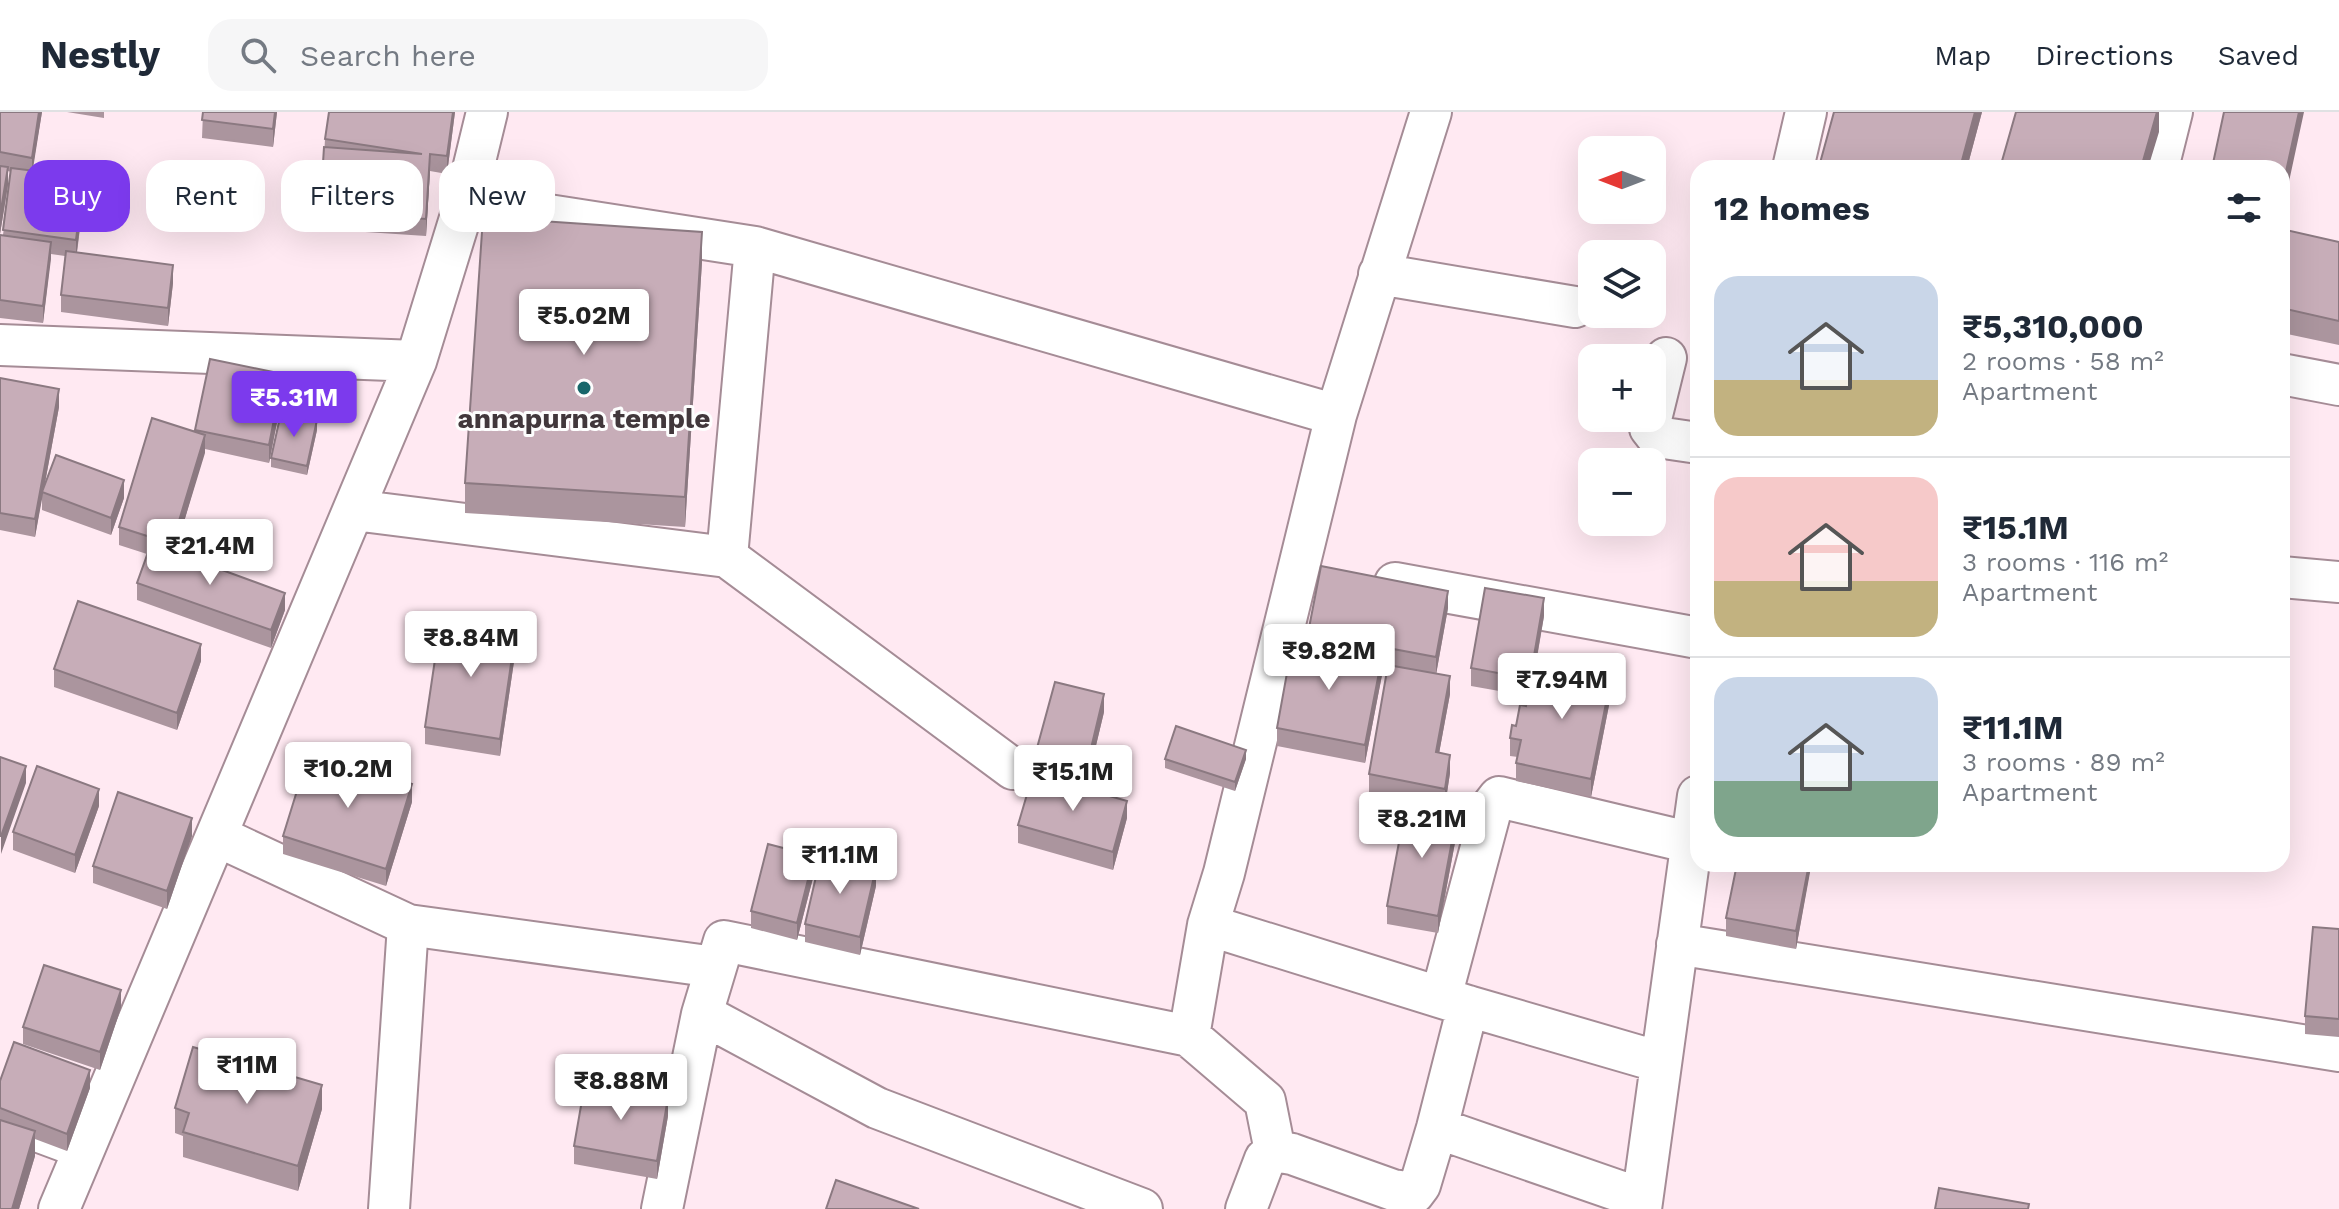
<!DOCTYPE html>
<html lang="en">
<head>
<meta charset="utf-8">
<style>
	:root { --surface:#fff; --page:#f6f6f7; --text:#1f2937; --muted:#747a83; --line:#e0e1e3; --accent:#7c3aed }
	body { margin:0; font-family:"Work Sans",sans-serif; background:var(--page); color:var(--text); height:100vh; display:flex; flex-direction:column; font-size:30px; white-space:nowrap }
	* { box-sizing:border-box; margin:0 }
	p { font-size:26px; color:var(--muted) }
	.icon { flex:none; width:44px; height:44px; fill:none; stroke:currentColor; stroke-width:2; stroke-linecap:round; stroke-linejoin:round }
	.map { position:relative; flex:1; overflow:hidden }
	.drawer { position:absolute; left:1690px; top:48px; width:600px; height:712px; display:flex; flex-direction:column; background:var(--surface); border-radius:24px; box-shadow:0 8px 32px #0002 }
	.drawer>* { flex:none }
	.top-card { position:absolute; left:24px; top:48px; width:760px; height:72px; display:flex; gap:16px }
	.needle { width:52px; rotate:270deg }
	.controls { position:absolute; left:1578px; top:24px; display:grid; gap:16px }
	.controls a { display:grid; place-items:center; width:88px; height:88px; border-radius:16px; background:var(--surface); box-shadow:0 8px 32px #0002; font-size:40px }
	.price { position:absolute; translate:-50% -68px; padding:0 18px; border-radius:8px; background:#fff; color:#222; font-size:26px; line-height:52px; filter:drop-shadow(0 2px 4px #0008) }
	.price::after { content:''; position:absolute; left:50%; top:48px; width:24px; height:18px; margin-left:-12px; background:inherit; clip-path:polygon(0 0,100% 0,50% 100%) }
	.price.on { background:var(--accent); color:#fff }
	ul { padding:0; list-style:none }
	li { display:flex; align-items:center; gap:24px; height:200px; padding:0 24px }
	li+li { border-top:2px solid var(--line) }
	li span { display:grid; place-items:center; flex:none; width:224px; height:160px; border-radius:24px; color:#555 }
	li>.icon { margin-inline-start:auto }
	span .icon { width:96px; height:96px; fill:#fffc; stroke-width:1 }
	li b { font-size:34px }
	h2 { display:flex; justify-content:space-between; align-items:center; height:96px; padding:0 24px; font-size:34px }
	.pill { padding:0 28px; border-radius:24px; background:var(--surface); box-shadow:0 8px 32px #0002; font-size:28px; line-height:72px }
	.pill.on { background:var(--accent); color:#fff }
	header { display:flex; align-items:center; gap:48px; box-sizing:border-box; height:112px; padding:0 40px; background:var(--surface); border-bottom:2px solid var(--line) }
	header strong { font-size:38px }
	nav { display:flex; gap:44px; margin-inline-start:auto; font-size:28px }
	.search { width:560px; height:72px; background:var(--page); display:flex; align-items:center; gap:20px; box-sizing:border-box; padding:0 28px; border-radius:24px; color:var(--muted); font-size:30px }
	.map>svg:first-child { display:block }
</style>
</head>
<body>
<header>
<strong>Nestly</strong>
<div class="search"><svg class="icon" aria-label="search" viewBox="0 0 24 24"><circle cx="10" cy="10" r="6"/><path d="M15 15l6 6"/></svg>Search here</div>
<nav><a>Map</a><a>Directions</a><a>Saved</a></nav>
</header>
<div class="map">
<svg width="2339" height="1097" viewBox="0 0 2339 1097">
	<rect width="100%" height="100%" fill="#ffe9f2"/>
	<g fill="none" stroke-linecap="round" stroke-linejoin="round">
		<defs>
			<path id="lane" d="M0,1016L81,1046"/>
			<path id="street" d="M1793,56L1806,0
				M2158,56L2172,0
				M465,90L755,135L1336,303
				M1379,162L1575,195
				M0,233L416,249
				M2282,262L2339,273
				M1652,303L1666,246
				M1651,306L1650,316L1657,325L1698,331
				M354,398L727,445L1013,657
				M727,445L755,135
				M2282,465L2339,470
				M1395,471L1698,526
				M217,724L408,813L715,855
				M1208,813L1468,894L1660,950
				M1677,832L2339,939
				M1441,885L1492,694L1499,685L1692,731
				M1437,1016L1642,1087
				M1275,1039L1265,989L1189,924L1208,813L1224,761L1336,303L1431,0
				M59,1097L416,249L465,90L487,0
				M389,1097L408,813
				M662,1097L702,902
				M1142,1097L877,996L702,902L724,829L1189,924
				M1246,1097L1265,1047L1275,1039L1292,1042L1393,1078L1414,1081L1420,1073L1437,1016L1468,894
				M1641,1097L1698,684"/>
		</defs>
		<!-- lane casing -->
		<use href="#lane" stroke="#a58c96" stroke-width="24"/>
		<!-- street casing -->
		<use href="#street" stroke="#a58c96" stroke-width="44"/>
		<!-- lane -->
		<use href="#lane" stroke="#fff" stroke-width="20"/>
		<!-- street -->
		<use href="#street" stroke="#fff" stroke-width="40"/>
	</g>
	<!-- wall -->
	<path fill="#ab959e" d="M0,0H42L32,59L84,83L77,141L173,171L168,214L61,200V183L65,144L51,142L43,211L0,206V123H3L11,60L8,59V73L0,122Z
		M67,0H104V6Z
		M203,0H277L273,35L202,26Z
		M455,0L447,62L430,59L426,124L320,117L325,27Z
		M1982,0L1967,56H1820V51Z
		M2282,117L2339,130V233L2282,221Z
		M702,150L685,415L465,401V371Z
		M0,266L59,295L44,376L124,386L111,423L42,398V384L35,425L0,418Z
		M283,280L269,351L205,337L175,441L285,498L271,536L137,488V471L147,442L119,433V415L195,320V318Z
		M317,318L307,363L271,355V346Z
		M1448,496L1436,562L1450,582L1439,641L1450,661L1445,694L1369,680V662L1388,554L1382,552V563L1365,651L1277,634V616L1308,531V521Z
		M1544,504L1534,564L1611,583L1591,685L1516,669V651L1518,645L1510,644V626L1526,594L1528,584L1471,574V556Z
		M516,536L500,644L425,632V615Z
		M201,549L177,618L54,575V557Z
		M1104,600L1088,667L1037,654V636Z
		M1165,647H1246L1235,679L1165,656Z
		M412,690L386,774L283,742V724Z
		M99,694L75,761L13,738V720Z
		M1127,706L1113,758L1018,731V713Z
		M1457,720L1438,821L1387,812V794Z
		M192,724L167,797L93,771V754Z
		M1811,752L1796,837L1726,824V806Z
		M814,762L797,828L751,816V799Z
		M876,774L860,843L805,830V812Z
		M2339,817V925L2305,922V904Z
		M121,896L100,958L23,932V915Z
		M0,969L90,976L67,1039L35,1027V1044L19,1097H0Z
		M175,996L322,997L298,1079L183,1045V1024L175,1021Z
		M668,1004L657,1067L574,1052V1034Z"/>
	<!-- shaded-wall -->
	<path fill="#8b7981" d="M39,0H42L32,63V46Z
		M275,0H277L273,35V17Z
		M453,0H455L447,62V44Z
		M1975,0H1982L1967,56H1960Z
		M2157,0H2159V20L2148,56H2141Z
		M2299,0H2304L2282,102V78Z
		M430,42V59L426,124V107Z
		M8,55V73L0,122V104Z
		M84,65V83L76,146V128Z
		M702,120V150L685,415V385Z
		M51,130V147L43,211V194Z
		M173,153V171L168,214V196Z
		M283,262V280L269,351V333Z
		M59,277V295L35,425V407Z
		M317,308V318L307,363V354Z
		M205,323V341L172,449V432Z
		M124,368V386L111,423V406Z
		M1448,479V496L1436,563V545Z
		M285,481V498L271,536V518Z
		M1544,486V504L1530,584V567Z
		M516,518V536L500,644V627Z
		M201,532V549L177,618V601Z
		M1382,545V563L1365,651V633Z
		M1450,564V582L1436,658V640Z
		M1611,566V583L1591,685V667Z
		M1104,582V600L1088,667V649Z
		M1246,638V647L1235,679V670Z
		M1450,643V661L1445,694V677Z
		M26,654V671L1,742V724Z
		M412,672V690L386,774V757Z
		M99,677V694L75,761V743Z
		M1127,689V706L1113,758V740Z
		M1457,702V720L1438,821V804Z
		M192,706V724L167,797V779Z
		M814,744V762L797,828V811Z
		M1809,752H1811V755L1796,837V819Z
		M876,756V774L860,843V825Z
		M121,878V896L100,958V940Z
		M90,958V976L67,1039V1022Z
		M322,973V997L298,1079V1054Z
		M668,986V1004L657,1067V1049Z
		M35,1019V1044L19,1097H12Z"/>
	<!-- building -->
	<path fill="#c7adb8" stroke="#8b7981" stroke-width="2" d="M0,0H39L32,46L0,40Z
		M203,0H275L273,17L202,8Z
		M329,0H453L447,44L430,42L426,107L320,99L324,35L422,42L325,27Z
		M1834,0H1975L1960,56H1838L1820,51Z
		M2016,0H2157L2141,56H2000Z
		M2224,0H2299L2282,78V56H2212Z
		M0,54L8,55L0,104Z
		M11,56L84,65L76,128L3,118Z
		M483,105L702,120L685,385L465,371Z
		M2282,117L2339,130V209L2282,196Z
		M0,123L51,130L43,194L0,188Z
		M66,139L173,153L168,196L61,183Z
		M210,247L283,262L269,333L195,318Z
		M0,266L59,277L35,407L0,401Z
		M281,301L317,308L307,354L271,346Z
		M152,306L205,323L172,432L119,415Z
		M56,343L124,368L111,406L42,380Z
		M151,432L285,481L271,518L137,471Z
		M1321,454L1448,479L1436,545L1308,521Z
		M1485,476L1544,486L1530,567L1471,556Z
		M78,489L201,532L177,601L54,557Z
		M441,507L516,518L500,627L425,615Z
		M1293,528L1382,545L1365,633L1277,616Z
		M1388,553L1450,564L1436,640L1450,643L1445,677L1369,662Z
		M1545,553L1611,566L1591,667L1516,651L1521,628L1510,626L1512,613L1516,614L1520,593L1526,594L1531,564L1537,565L1538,559L1544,561Z
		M1055,570L1104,582L1088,649L1037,636Z
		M1176,614L1246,638L1235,670L1165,647Z
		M309,640L412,672L386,757L283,724Z
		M0,645L26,654L1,724H0Z
		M37,654L99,677L75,743L13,720Z
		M1033,662L1127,689L1113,740L1018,713Z
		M118,680L192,706L167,779L93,754Z
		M1406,693L1457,702L1438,804L1387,794Z
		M768,732L814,744L797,811L751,799Z
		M821,743L876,756L860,825L805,812Z
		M1737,752H1809L1796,819L1726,806Z
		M2313,815L2339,817V907L2305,904Z
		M44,853L121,878L100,940L23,915Z
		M14,930L90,958L67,1022L0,996V969Z
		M193,935L322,973L298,1054L183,1020L189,1001L175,996Z
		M585,971L668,986L657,1049L574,1034Z
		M0,1008L35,1019L12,1097H0Z
		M836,1068L919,1097H826Z
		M1939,1076L2029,1092L2028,1097H1935Z"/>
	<!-- markers -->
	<circle fill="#17666a" stroke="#fdfdfd" stroke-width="3" cx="584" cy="276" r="8"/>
	<g text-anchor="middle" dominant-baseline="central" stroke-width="6" stroke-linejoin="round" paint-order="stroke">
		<!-- poi labels -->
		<g font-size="28" font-weight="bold" fill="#41373b" stroke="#fdfdfd">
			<text x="584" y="306">annapurna temple</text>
		</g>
	</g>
</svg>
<div class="controls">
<a><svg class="needle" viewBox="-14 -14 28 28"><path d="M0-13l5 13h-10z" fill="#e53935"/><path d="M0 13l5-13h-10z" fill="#747a83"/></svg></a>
<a><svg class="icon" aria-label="layers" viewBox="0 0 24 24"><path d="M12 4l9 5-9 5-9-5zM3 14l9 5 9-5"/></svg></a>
<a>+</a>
<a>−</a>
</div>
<b class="price" style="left:584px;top:245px">₹5.02M</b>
<b class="price on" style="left:294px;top:327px">₹5.31M</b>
<b class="price" style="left:210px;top:475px">₹21.4M</b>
<b class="price" style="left:471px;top:567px">₹8.84M</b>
<b class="price" style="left:1329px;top:580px">₹9.82M</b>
<b class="price" style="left:1562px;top:609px">₹7.94M</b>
<b class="price" style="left:348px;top:698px">₹10.2M</b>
<b class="price" style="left:1073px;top:701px">₹15.1M</b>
<b class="price" style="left:1422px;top:748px">₹8.21M</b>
<b class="price" style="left:840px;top:784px">₹11.1M</b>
<b class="price" style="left:247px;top:994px">₹11M</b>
<b class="price" style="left:621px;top:1010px">₹8.88M</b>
<div class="top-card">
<a class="pill on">Buy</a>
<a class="pill">Rent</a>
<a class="pill">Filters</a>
<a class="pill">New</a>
</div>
<section class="drawer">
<h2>12 homes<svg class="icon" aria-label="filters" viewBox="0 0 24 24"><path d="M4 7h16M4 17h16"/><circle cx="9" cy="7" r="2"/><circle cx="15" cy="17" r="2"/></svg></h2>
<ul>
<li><span style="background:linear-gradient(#c9d6e8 65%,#c2b280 0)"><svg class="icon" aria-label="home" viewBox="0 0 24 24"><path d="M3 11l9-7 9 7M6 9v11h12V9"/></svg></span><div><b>₹5,310,000</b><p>2 rooms · 58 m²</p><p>Apartment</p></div></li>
<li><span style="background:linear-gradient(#f6c9c9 65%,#c2b280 0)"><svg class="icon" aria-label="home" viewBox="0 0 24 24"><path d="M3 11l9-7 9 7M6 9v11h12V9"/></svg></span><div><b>₹15.1M</b><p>3 rooms · 116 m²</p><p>Apartment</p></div></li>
<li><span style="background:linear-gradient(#c9d6e8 65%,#7fa58c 0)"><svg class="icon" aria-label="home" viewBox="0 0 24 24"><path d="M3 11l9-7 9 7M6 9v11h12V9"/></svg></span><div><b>₹11.1M</b><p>3 rooms · 89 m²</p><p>Apartment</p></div></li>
</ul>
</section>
</div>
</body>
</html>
